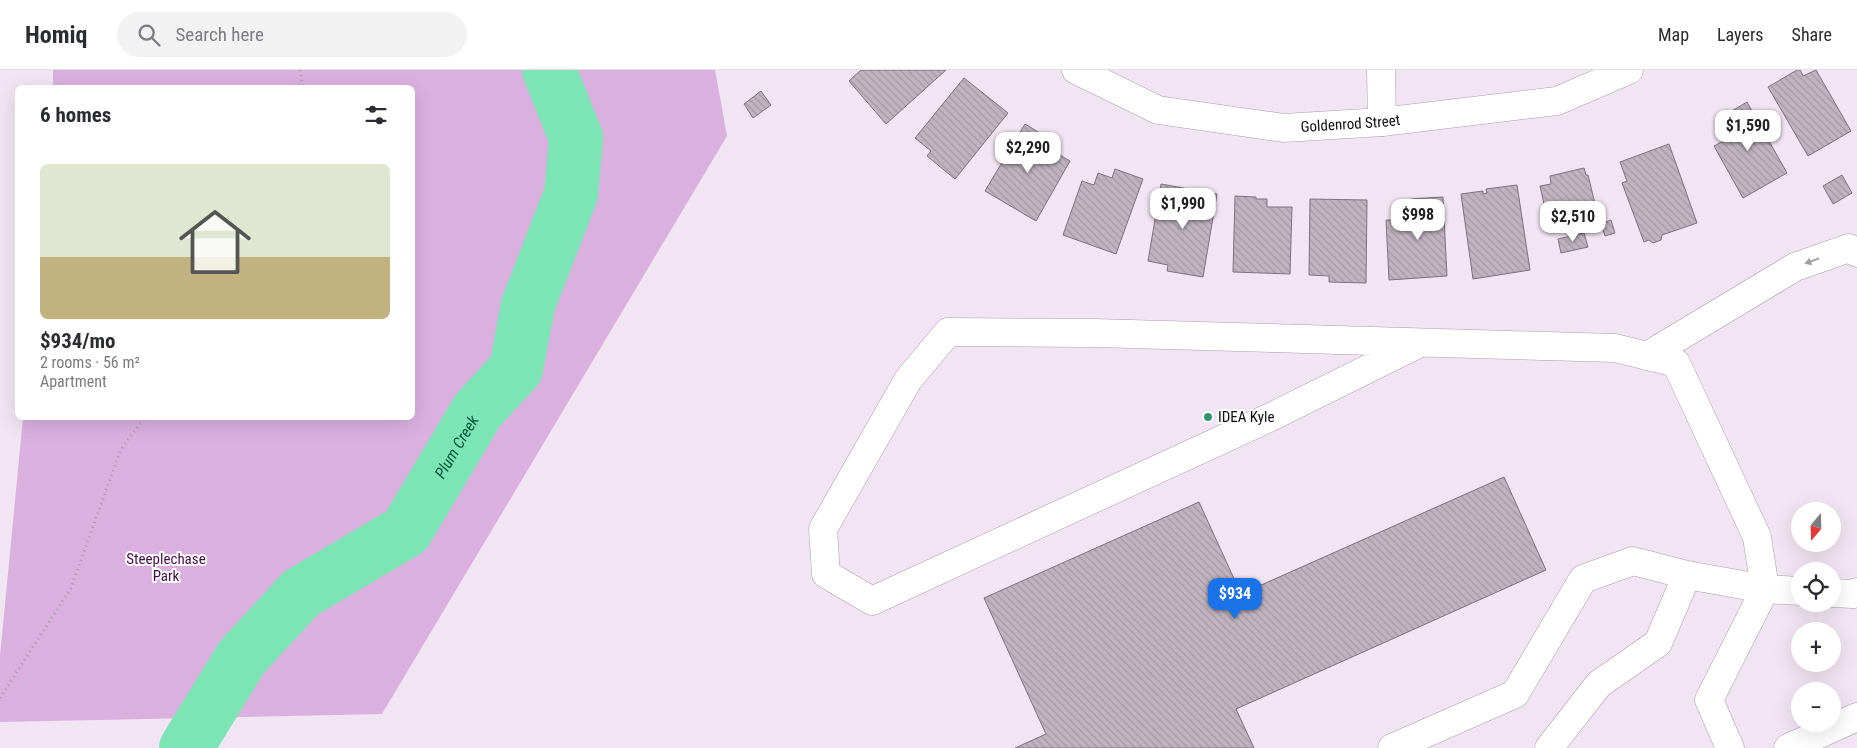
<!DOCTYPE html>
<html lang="en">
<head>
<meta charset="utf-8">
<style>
	:root { --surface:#fff; --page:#f2f2f3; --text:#2b2b33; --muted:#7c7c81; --line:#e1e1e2; --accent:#1a73e8 }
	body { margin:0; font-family:"Roboto Condensed",sans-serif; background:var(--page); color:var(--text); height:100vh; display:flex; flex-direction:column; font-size:19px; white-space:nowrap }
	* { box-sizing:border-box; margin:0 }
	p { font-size:16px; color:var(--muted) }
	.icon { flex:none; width:28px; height:28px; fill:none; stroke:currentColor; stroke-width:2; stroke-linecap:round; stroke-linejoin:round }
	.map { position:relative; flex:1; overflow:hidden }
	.sheet { position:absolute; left:15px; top:15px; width:400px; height:335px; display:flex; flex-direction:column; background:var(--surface); border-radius:8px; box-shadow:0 5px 20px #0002 }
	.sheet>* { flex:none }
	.needle { width:32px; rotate:199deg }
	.fabs { position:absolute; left:1791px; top:432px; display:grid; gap:10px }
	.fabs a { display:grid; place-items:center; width:50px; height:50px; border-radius:50%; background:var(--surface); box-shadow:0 5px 20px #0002; font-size:25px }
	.price { position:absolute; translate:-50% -42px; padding:0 11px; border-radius:10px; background:#fff; color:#222; font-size:16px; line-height:32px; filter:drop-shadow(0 1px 2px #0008) }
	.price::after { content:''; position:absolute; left:50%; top:30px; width:15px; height:11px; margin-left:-8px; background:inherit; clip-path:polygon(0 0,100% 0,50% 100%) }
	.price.selected { background:var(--accent); color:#fff }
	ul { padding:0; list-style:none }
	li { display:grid; align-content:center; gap:10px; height:265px; padding:0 25px }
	li span { display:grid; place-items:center; height:155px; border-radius:8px; color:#555 }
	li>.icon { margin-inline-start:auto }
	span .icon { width:90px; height:90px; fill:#fffc; stroke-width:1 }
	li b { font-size:21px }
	h2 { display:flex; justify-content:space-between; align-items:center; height:60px; padding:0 25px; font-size:21px }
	header { display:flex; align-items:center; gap:30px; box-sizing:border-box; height:70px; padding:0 25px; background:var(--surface); border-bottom:1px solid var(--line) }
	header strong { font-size:24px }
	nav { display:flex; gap:28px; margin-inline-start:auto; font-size:18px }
	.search { width:350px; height:45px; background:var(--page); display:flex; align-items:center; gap:12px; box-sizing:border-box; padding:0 18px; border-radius:28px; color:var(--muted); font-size:19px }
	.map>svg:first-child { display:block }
</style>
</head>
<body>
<header>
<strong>Homiq</strong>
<div class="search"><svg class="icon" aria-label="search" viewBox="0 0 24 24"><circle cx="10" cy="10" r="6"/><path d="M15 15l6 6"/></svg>Search here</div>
<nav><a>Map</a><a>Layers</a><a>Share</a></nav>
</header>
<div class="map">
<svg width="1857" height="678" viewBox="0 0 1857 678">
	<defs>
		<pattern id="building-back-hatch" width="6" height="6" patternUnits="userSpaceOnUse" patternTransform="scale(1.25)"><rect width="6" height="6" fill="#bfb3c0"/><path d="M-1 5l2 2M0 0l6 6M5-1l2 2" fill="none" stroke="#a399a4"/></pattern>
	</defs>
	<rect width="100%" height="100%" fill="#f2e5f3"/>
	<!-- green -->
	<path fill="#dab0df" d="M53,0H715L727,66L382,644L0,652V586L23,348H412V18H53Z"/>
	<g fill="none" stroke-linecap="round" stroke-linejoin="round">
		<!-- river -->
		<path stroke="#7ce4b5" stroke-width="54" id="s1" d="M186,678L242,587L301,523L406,461L478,340L516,299L528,235L571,124L576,68L549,0"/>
	</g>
	<!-- building -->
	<path fill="url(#building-back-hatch)" stroke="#7c717e" d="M861,0H946L886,54L849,11Z
		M1797,0H1800L1803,6L1816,0L1851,61L1808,86L1768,17Z
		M964,8L1008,43L955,109L927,86L931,81L915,68Z
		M761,21L771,35L753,48L744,34Z
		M1747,32L1787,103L1743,128L1714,76L1731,67L1720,48Z
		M1025,54L1043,65L1041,67L1051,72L1048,78L1070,91L1036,151L985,121Z
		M1669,74L1697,153L1662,165L1661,170L1653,173L1649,170L1644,172L1622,113L1627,111L1620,92Z
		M1584,98L1586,105H1588L1599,150L1550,161L1540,116L1551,114L1550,106Z
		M1115,99L1143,109L1116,184L1063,165L1082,111L1094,115L1098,103L1112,108Z
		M1842,105L1852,123L1833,134L1823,116Z
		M1161,114L1217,124L1203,207L1167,201L1168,195L1148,191Z
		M1517,115L1530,200L1473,209L1461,124L1483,121V124L1487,123L1486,119Z
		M1235,126L1256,127V129H1267V137H1292L1290,204L1233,202Z
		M1443,127L1447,206L1389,210L1386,150H1398V139H1412L1411,129Z
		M1310,129L1367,130L1366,213L1329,212V206L1309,205Z
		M1611,150L1615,163L1605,166L1601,154Z
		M1584,163L1588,177L1561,183L1558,169Z
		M1504,407L1546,500L1236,639L1254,678H1015L1046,664L984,528L1199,432L1241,524Z"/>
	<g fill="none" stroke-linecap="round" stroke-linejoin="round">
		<defs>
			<g id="minor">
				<path id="s2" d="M1076,0L1158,40L1284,58L1382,52L1557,31L1629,0"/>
				<path d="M1381,0L1382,52"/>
				<path d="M1420,273L1273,346L872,531L826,504L823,459L908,310L948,262L1095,263L1615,278L1676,293L1757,467L1765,519L1800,521"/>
				<path d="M1647,286L1795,197L1849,178L1857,183"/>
				<path d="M1832,523L1853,524L1857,522"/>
				<path d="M1392,678L1515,624L1583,509L1633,491L1687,505"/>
				<path d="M1549,678L1599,614L1658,573L1687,505L1765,519L1709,630L1730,678"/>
				<path d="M1788,678L1857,647"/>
			</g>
		</defs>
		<!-- minor casing -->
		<use href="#minor" stroke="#a99daa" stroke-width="29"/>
		<!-- path -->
		<path stroke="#a59ba6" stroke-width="3" stroke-dasharray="1 4" stroke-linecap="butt" d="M300,0L303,18
			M0,628L71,518L121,379L144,348"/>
		<!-- minor -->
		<use href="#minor" stroke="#fff" stroke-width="28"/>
	</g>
	<!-- one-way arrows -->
	<defs><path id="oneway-solid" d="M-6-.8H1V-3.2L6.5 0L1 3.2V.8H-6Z" transform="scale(1.25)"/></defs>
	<use fill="#a09ea0" href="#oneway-solid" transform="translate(1812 191) rotate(160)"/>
	<!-- markers -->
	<circle fill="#34946d" stroke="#fff" stroke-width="2" cx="1208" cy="347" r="5"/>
	<g text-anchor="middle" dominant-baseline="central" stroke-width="4" stroke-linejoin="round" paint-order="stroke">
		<!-- street labels -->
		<g font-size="15" fill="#110d11" stroke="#fff">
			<text stroke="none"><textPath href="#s2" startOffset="285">Goldenrod Street</textPath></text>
		</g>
		<!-- poi labels -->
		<g font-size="15" fill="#110d11" stroke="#fff" text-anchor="start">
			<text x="1218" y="347">IDEA Kyle</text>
		</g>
		<!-- park labels -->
		<g font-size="15" fill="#450b4c" stroke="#fff">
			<text x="166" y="489">Steeplechase<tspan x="166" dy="17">Park</tspan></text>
		</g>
		<!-- water labels -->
		<g font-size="16" font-style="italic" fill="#00583b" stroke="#fff">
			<text stroke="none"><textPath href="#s1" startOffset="414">Plum Creek</textPath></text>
		</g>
	</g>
</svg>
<div class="fabs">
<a><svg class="needle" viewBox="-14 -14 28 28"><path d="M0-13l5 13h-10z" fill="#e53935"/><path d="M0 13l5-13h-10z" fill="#7c7c81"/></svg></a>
<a><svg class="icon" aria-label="locate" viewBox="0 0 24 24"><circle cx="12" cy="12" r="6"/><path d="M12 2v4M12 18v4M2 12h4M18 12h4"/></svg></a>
<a>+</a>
<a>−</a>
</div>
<b class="price" style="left:1748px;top:82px">$1,590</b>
<b class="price" style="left:1028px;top:104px">$2,290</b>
<b class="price" style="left:1183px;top:160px">$1,990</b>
<b class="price" style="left:1418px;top:171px">$998</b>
<b class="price" style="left:1573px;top:173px">$2,510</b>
<b class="price selected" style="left:1235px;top:550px">$934</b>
<section class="sheet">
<h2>6 homes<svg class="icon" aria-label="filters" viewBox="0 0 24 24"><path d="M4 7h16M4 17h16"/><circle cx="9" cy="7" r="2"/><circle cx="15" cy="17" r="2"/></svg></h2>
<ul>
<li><span style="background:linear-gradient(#dfe7d0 60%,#c2b280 0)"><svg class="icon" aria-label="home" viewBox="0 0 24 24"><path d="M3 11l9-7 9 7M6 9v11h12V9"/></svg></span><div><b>$934/mo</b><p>2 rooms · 56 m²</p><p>Apartment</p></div></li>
</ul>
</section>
</div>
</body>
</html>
